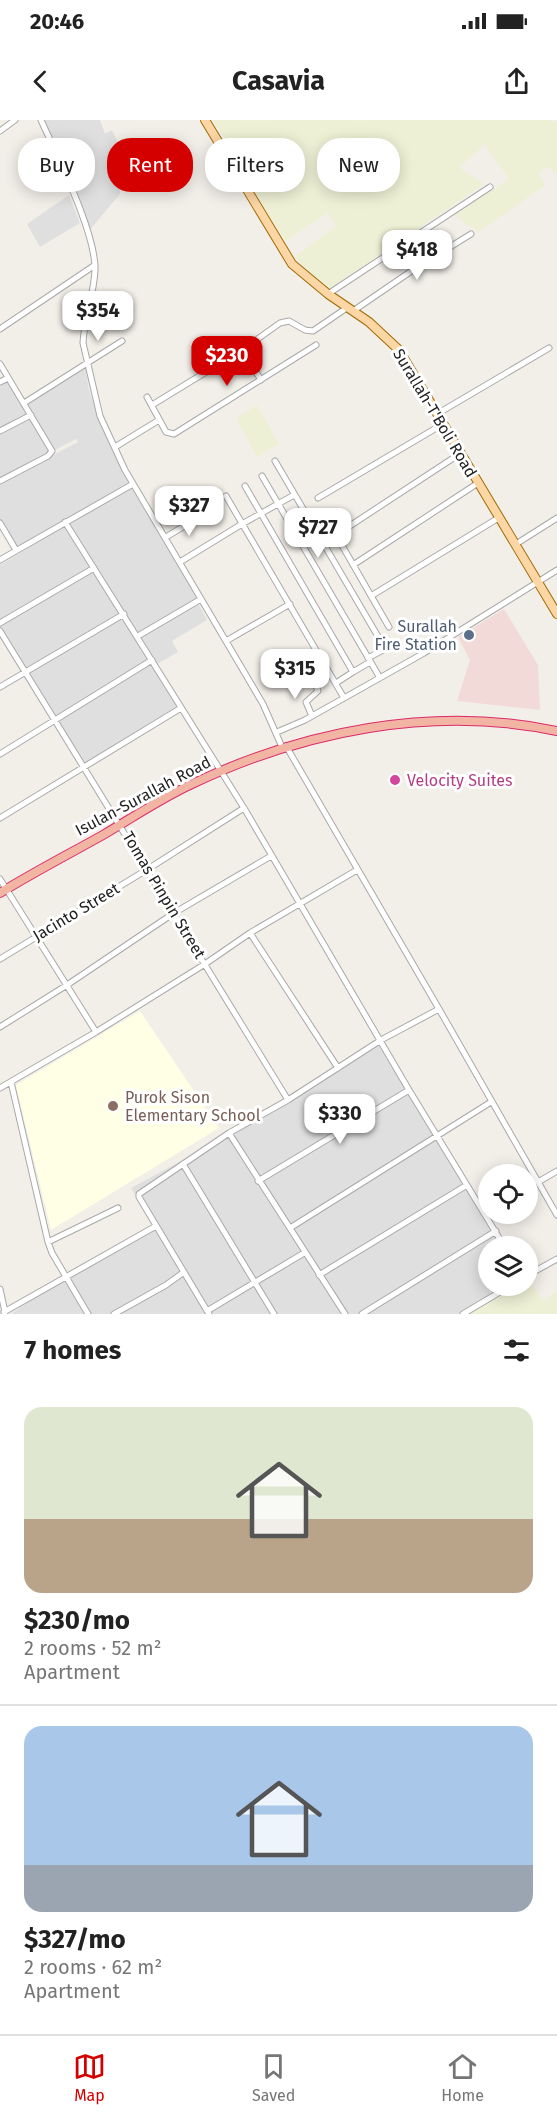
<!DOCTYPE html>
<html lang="en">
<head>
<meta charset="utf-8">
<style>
	:root { --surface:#fff; --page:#f6f6f6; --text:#222; --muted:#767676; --line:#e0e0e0; --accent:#d40000 }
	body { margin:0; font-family:"Fira Sans",sans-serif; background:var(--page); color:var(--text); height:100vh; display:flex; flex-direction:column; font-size:22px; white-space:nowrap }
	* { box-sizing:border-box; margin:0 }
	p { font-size:20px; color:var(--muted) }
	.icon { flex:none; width:33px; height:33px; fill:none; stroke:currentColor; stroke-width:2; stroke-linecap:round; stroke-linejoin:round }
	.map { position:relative; height:1194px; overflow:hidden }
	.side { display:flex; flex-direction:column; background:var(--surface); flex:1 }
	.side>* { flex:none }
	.guide { position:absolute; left:18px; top:18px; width:522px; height:54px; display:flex; gap:12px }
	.controls { position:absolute; left:478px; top:1044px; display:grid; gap:12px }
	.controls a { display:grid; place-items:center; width:60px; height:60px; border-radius:50%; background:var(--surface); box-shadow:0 3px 15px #0003; font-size:30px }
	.price { position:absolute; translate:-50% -51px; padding:0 14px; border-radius:12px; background:#fff; color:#222; font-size:20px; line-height:39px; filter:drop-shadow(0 2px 3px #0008) }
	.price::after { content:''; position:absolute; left:50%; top:36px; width:18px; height:14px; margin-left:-9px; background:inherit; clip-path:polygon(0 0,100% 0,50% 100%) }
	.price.active { background:var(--accent); color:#fff }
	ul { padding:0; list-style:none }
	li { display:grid; align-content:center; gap:12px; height:318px; padding:0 24px }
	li+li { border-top:2px solid var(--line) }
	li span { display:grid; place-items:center; height:186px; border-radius:18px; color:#555 }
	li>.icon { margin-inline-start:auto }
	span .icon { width:108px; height:108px; fill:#fffc; stroke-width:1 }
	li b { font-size:26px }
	h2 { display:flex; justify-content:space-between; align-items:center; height:72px; padding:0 24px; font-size:26px }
	.chip { padding:0 21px; border-radius:24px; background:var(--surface); box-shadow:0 3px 15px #0003; font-size:21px; line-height:54px }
	.chip.active { background:var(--accent); color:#fff }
	.status { display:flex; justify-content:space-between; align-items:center; height:42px; padding:0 30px; background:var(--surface); direction:ltr }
	.status svg { height:16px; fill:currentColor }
	header { display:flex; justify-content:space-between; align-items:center; height:78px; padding:0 24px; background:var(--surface); font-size:27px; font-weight:700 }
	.menu { display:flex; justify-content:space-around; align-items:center; height:84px; border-top:2px solid var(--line); background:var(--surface); font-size:16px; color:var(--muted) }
	.menu a { display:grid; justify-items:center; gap:3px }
	.menu .active { color:var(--accent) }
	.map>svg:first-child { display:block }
</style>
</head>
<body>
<div class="status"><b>20:46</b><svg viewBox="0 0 49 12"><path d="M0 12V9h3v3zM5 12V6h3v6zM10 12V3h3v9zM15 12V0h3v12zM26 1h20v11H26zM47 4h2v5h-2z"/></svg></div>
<header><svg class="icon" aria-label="back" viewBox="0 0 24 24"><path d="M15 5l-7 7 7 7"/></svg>Casavia<svg class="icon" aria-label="share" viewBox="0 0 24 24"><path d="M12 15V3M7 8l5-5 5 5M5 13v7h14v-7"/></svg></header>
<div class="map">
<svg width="557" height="1194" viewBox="0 0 557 1194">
	<rect width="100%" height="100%" fill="#f2efe9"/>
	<!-- residential -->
	<path fill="#e0dfdf" d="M39,0H100L105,14L112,10L118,23L121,47L120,74L88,112Z
		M69,75L80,103L40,127L27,104Z
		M85,246L89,270L98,297L130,363L18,429L0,400V363L78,322L76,319L53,331L27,285Z
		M9,261L29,295L0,311V266Z
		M31,298L52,333L0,360V315Z
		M131,367L197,478L138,513L70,404Z
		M65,406L92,447L24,485L0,500V445Z
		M94,450L120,492L25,550L0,509V506Z
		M198,483L207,500L172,521L178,532L157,544L141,517Z
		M124,497L149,539L55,597L28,552Z
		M151,542L177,586L85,643L58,600Z
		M377,921L503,1126H489V1166H508L461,1194H11L63,1158L155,1106L131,1068L179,1042Z"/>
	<!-- commercial -->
	<path fill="#f2dad9" d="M504,489L538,545L540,590L457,581L470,540L458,517Z"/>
	<!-- education -->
	<path fill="#ffffe5" d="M140,891L219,1008L51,1110L16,965Z"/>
	<!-- farmland -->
	<path fill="#eef0d5" d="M213,0H553L557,2V56L548,46L538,54L546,65L478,112L454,95L509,59L485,25L459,47L484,64L328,170L300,145L296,136L336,106L327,93L286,121L267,94L234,33Z
		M257,285L279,324L257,337L236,298Z
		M528,1159L544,1182L557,1171V1194H467L515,1166H528Z"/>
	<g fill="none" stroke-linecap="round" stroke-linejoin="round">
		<defs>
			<path id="minor" d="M41,0C57,36 96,113 95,150C94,175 84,198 83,223L100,296L125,350L263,584L282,627
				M0,11L15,0
				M328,174L490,67
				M353,191L413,150L471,114
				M0,209L95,145
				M242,230L261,260
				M0,244L52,331L48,336L0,361
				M0,262L8,258
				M147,277L166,312L174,314L316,225
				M24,283L122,221
				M152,285L242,230L280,203L289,201L305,210L313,211L348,187
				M437,294L549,228
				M0,311L31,295
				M115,327L159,300
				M275,341L383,525V530L368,538
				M262,356L380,558
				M245,366L353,552L370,542
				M226,376L344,578
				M318,378L443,304
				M65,402L244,688L409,970L504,1126
				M0,403L16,430
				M166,417L201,396
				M516,424L557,398
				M0,440L133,364
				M180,442L242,404L294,375
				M353,445L478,363
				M371,476L500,397
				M0,503L94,448
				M389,507L336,415L461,333
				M0,511L288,980
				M138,516L201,479
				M226,521L290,484
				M336,563L353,552
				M0,567L124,494
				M312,596L306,582L318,571L312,557
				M277,612L305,600L424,533L557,450
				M286,626L439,889L557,1095
				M0,634L152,540
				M0,698L181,588
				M0,759L96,912
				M250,813L338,948
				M0,839L148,749L244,688
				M0,907L67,865L174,793L271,736
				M11,962L48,1122L52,1133L88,1194
				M0,968L96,912L205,844L250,813L357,750
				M229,1013L345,1194
				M183,1044L274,1194
				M258,1061L409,970
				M538,1062L557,1051
				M290,1108L491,982
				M48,1122L118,1088
				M319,1155L467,1065
				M528,1155L557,1139
				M0,1169L5,1192
				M207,1191L304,1133
				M4,1192L156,1106
				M114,1194L166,1165L184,1152
				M209,1194L139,1077V1074L229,1013L288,980L381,920L439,889
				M362,1194L496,1111
				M463,1194L510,1166"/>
			<path id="primary" d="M205,0L292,144L328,174L369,202L399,230L557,494"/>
			<path id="trunk" d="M0,773C34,752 69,734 103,715C132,698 160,679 190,665C302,611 433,585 557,611"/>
		</defs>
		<!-- minor casing -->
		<use href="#minor" stroke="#a9a9a9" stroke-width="7"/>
		<!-- primary casing -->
		<use href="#primary" stroke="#a06b00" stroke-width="10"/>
		<!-- trunk casing -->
		<use href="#trunk" stroke="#dc2a67" stroke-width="10"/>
		<!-- minor -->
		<use href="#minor" stroke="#fff" stroke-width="5"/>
		<!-- primary -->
		<use href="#primary" stroke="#fcd6a4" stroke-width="8"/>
		<!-- trunk -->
		<use href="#trunk" stroke="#f2b4a3" stroke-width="8"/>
	</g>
	<!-- markers -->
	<circle fill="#5c6f8a" stroke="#fff" stroke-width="2" cx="469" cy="515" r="6"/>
	<circle fill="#d1479c" stroke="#fff" stroke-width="2" cx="395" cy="660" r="6"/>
	<circle fill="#8d6e63" stroke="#fff" stroke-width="2" cx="113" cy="986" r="6"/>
	<g text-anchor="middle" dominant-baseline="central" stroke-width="6" stroke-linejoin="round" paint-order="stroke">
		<!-- street labels -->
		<g font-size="16" fill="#222" stroke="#fff">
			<text transform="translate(435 293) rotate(59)">Surallah-T'Boli Road</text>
			<text transform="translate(143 676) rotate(-28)">Isulan-Surallah Road</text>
			<text transform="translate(164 775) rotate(59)">Tomas Pinpin Street</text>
			<text transform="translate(76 792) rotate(-31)">Jacinto Street</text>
		</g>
		<!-- service labels -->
		<g font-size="16" fill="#4e5e75" stroke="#fff" text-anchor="end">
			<text x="457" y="506">Surallah<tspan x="457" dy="18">Fire Station</tspan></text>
		</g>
		<!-- hotel labels -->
		<g font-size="16" fill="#b23c85" stroke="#fff" text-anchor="start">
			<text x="407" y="660">Velocity Suites</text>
		</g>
		<!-- education labels -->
		<g font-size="16" fill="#785e54" stroke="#fff" text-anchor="start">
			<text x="125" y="977">Purok Sison<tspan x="125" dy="18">Elementary School</tspan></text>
		</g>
	</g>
</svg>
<div class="controls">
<a><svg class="icon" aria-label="locate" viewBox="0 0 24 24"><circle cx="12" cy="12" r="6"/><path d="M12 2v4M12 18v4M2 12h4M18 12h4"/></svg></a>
<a><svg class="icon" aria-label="layers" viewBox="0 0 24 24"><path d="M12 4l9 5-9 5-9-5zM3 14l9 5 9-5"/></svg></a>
</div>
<b class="price" style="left:417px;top:161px">$418</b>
<b class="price" style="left:98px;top:222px">$354</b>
<b class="price active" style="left:227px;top:267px">$230</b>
<b class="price" style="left:189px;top:417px">$327</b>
<b class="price" style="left:318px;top:439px">$727</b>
<b class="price" style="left:295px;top:580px">$315</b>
<b class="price" style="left:340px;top:1025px">$330</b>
<div class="guide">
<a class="chip">Buy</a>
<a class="chip active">Rent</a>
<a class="chip">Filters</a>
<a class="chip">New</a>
</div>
</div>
<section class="side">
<h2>7 homes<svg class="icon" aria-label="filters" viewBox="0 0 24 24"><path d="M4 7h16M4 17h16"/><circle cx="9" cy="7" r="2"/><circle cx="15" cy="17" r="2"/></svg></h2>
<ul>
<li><span style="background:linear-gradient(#dfe7d0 60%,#b9a48a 0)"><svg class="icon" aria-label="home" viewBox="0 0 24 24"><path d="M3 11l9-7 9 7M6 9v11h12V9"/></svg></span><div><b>$230/mo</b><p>2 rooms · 52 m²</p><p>Apartment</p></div></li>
<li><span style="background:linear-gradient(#a9c7e8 75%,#9aa5b1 0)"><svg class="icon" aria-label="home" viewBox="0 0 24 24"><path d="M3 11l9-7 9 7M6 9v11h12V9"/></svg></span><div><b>$327/mo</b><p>2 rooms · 62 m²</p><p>Apartment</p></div></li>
</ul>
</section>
<nav class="menu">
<a class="active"><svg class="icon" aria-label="map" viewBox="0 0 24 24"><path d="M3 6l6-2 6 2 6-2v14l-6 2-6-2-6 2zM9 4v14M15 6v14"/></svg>Map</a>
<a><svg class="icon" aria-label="saved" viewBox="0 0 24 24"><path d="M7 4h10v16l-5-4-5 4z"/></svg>Saved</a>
<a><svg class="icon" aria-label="home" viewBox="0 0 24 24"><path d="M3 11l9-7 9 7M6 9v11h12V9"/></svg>Home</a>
</nav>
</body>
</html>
